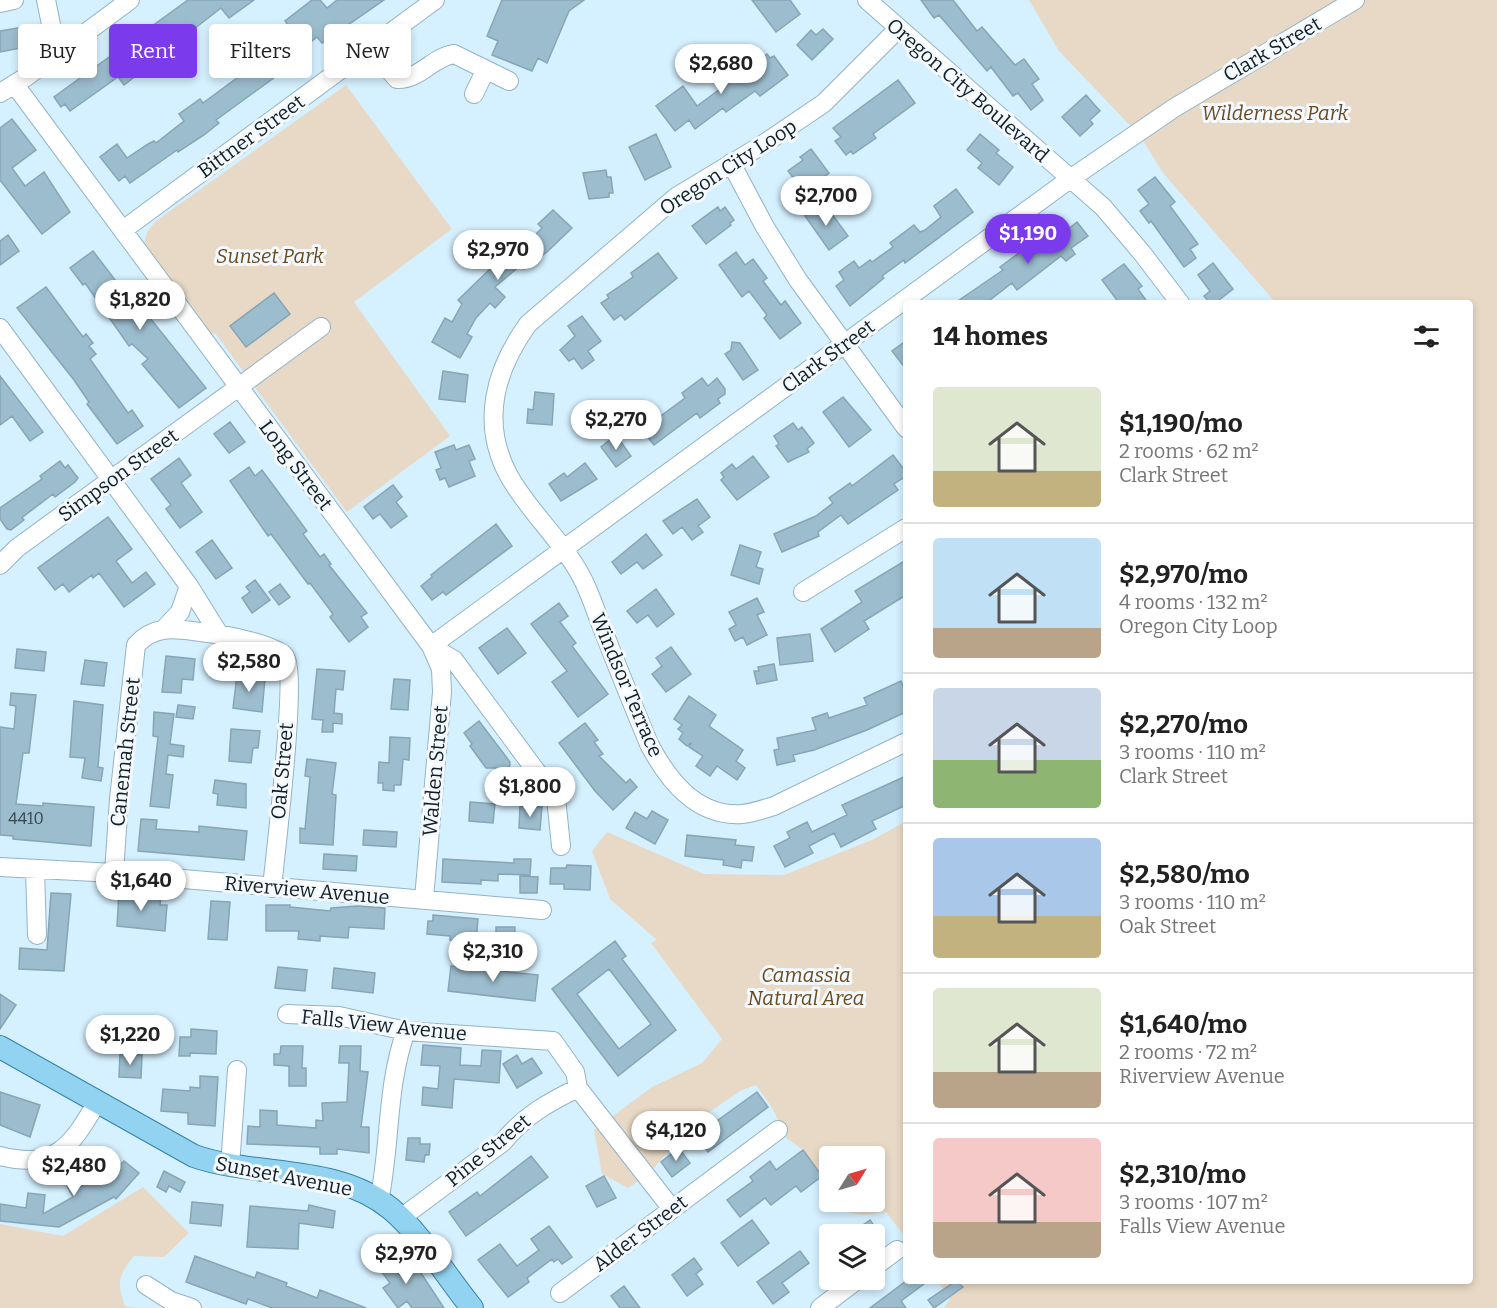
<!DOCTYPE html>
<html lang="en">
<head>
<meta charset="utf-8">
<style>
	:root { --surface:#fff; --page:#f2f2f2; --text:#222; --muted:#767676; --line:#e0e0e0; --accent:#7c3aed }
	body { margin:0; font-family:Bitter,serif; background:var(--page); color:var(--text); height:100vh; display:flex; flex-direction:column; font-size:22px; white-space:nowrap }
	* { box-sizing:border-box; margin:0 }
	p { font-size:20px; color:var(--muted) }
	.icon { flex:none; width:33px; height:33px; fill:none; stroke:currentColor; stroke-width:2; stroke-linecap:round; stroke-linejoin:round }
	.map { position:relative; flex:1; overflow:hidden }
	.side { position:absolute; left:903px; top:300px; width:570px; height:984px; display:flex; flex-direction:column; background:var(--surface); border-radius:6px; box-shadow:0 3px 9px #0003 }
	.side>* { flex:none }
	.hud { position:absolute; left:18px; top:24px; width:570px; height:54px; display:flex; gap:12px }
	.needle { width:39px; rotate:53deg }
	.tools { position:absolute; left:819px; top:1146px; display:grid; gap:12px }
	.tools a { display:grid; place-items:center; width:66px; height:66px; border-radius:6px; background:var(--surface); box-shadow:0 3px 9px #0003; font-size:30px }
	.price { position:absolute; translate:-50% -51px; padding:0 14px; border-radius:21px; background:#fff; color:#222; font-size:20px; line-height:39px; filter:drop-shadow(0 2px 3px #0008) }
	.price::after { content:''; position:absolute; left:50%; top:36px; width:18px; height:14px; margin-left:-9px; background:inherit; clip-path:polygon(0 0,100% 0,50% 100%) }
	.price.active { background:var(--accent); color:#fff }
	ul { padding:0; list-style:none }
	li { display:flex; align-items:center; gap:18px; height:150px; padding:0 30px }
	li+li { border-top:2px solid var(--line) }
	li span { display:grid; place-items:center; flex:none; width:168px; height:120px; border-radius:6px; color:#555 }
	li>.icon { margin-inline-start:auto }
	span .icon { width:72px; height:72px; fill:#fffc; stroke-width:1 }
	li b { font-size:26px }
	h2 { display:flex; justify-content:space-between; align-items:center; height:72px; padding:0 30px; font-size:26px }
	.tag { padding:0 21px; border-radius:6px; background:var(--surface); box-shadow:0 3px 9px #0003; font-size:21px; line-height:54px }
	.tag.active { background:var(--accent); color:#fff }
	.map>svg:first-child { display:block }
</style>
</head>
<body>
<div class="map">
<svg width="1497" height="1308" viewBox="0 0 1497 1308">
	<rect width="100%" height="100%" fill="#d5f0ff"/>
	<!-- green -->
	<path fill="#e8d9c6" d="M1029,0H1497V1308H944L950,1299L937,1281H1470V303H1276L1163,173L1141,137L1059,51Z
		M346,85L452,229L354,302L450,436L347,512L215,333L210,336L144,245L147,232L156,221Z
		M906,821V1238L886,1212C869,1215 846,1219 836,1202H874V1156H830L829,1191L803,1150L785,1137L773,1109L756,1085L740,1091L688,1127L649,1174L628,1188L602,1174L594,1130L652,1087L702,1063L722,1039L651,943L657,940L610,899L592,851L607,832L704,874L784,875L874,839Z
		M143,1187L189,1233L164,1257L134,1256C119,1274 116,1283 125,1306L137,1308H0V1224L63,1236Z"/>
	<!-- building -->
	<path fill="#9cbdce" stroke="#86a5b7" stroke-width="1.5" fill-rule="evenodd" d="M188,0H254L229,18L221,8L194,29L191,25L163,46L167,52L124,85L118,77L70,111L65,104L61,107L54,97Z
		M312,0H320L327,8L337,0H384L322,43L317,37L298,52L300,54L284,66L286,69L216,120L219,123L204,135L178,152L177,150L130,183L125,176L119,181L100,157L117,144L127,158L148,144L154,141L156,143L184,121L179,114L200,99L203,103L271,53L268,50L278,43L275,40L290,28L285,21Z
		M502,0H584L569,11L547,63L538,58L532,71L492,55L498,41L487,36Z
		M752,0H790L800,14L776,32Z
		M921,0H953L977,31L982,27L1015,65L1024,59L1039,79L1032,84L1043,100L1031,110L1018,93L1013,96L991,67L987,71L939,15L934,18Z
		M23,27L26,47L0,52V31Z
		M823,29L833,39L812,60L797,45L811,30L816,35Z
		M767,54L770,58L774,56L788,75L760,96L755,91L726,112L723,108L695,129L689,120L675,131L656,106L683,86L697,106L720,89L715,83L725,77L729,83L736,78L739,82L760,66L756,62Z
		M898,80L915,103L873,134L876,138L853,154L851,151L846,155L835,141L841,137L833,128Z
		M1086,95L1100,111L1090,120L1093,124L1080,136L1062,117Z
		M12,119L36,150L12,168L25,186L44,172L70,212L42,234L0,180V128Z
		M656,134L671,167L645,180L629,147Z
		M980,134L999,150L996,153L1013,167L999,185L978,168L982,163L967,150Z
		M811,149L829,173L804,192L788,171L803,160L800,157Z
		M606,170L607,177H611L613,193H609V197L589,199L583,173Z
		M1155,177L1175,202L1170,206L1198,244L1190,249L1196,258L1184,267L1151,221L1149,223L1140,211L1149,204L1138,190Z
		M956,189L973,212L905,263L904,260L882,276L884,278L850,306L836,286L844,280L839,272L854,261L859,268L870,260L872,262L893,247L890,243L914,225L920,232L925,230L941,217L934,206Z
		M818,205L824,214L829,210L848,236L829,250L805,216Z
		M718,207L720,211L725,207L734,220L730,223L731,225L706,244L692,226Z
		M553,210L572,228L548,251L524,269L521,265L495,287L505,297L495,308L490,303L476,318L467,334L472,337L460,358L432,342L445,318L452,322L462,304L458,300L494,265L486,255L514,232L525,245L542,228L538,224Z
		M1077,222L1088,236L1071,248L1075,254L1066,261L1061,256L1017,290L1012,283L986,303H955L1003,270L1000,267L1023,250L1029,258L1055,238L1052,235L1064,226L1067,230Z
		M8,235L19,251L0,265V241Z
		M93,251L128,297L134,294L140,299L149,311L146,313L206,388L179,408L142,364L148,359L132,344L129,346L85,283L83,285L70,268Z
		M736,252L745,265L753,259L767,278L763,281L781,305L785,301L801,323L780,339L764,318L767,315L749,291L742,297L719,265Z
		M658,253L677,278L625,320L621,315L614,320L601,303L609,298L607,295L633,277L631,273Z
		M1213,263L1233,289L1215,303H1210L1204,296L1210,291L1198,275Z
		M1124,264L1142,286L1138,289L1148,303H1119L1102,280Z
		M46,287L83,337L86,334L93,343L89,346L96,354L90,359L128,413L132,410L143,426L117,444L87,404L89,402L74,380L17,308Z
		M274,293L290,314L246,347L230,326Z
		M582,316L601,341L588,351L594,360L582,369L574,358L569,361L560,350L575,336L568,326Z
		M906,341V369L892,351Z
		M732,342L740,343L758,370L743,380L725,354L731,350Z
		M443,371L468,375L465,402L439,399Z
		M0,376L43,432L30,441L12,416L0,425Z
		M702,378L708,386L717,378L725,389V394L718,399L720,403L700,418L697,413L654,445L642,430L685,398L682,393Z
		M535,392L554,394L552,425L527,423L528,409L533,410Z
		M843,397L871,430L849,447L823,412Z
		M230,422L245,442L229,453L214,434Z
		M793,423L798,430L802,427L814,443L807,449L809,452L788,462L776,446L779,444L774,436Z
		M616,435L631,456L616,467L601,447Z
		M454,445L456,450L469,445L475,459L469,461L475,476L449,487L445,478L440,480L436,470L441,468L435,452Z
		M893,455L906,472V476L894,484L898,490L848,524L841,515L818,532L819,536L782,552L774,534L816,516L833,503L829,498L850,483L852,486Z
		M753,456L769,477L737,500L721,480L724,477L721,473L732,464L736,469Z
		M179,458L191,475L181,483L202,512L180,528L166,509L171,505L151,479Z
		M60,461L65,468L68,465L78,478L75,482L55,497L53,494L24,516L22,518L24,520L11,530L7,529L0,519V508L42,479L40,476Z
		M585,463L597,479L561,501L549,484L564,473L567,477Z
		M249,467L255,476L262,470L307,531L303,534L320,557L324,554L331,564L329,565L367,613L361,617L368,627L349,642L330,617L333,614L310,583L308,584L271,534L268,536L230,481Z
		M393,485L402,497L396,502L407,516L391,528L380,514L373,519L364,507Z
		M697,499L710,517L698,526L703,532L692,540L682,527L673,534L663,521Z
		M108,517L132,549L116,561L132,583L146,572L155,584L124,607L99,573L93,578L92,575L69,592L63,584L55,590L38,568Z
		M496,524L512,546L446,595L443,592L432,600L421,586L432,577L431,575Z
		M646,534L662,555L643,569L637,562L621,574L612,562Z
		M212,540L232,568L216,579L196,552Z
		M740,545L761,552L756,567L763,569L759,584L731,575Z
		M906,560V595L864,621L869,629L835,652L821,629L862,602L855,591Z
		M255,580L270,600L252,613L242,598L250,592L246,587Z
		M280,584L290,597L279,605L269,592Z
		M656,589L674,614L657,627L648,615L637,623L627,611Z
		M757,598L764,612L757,615L767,635L747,645L743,637L735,641L729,629L736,625L729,612Z
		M559,603L568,616L560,622L576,643L572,646L608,694L578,717L552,682L567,671L531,624Z
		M507,628L526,653L498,674L479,648Z
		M810,634L813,661L780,665L777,638Z
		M671,647L691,674L666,692L652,674L662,666L656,658Z
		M17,649L46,652L44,671L15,668Z
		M166,656L195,659L193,680L182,679L181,693L162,692Z
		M85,660L107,663L104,686L81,684Z
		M774,664L777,680L757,684L754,671H759L758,667Z
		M317,669L345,671L343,690L336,689L334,713L342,714V724L333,723V732H322L323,720L312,719Z
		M237,675L265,678L262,712L233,708Z
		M394,679L410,680L408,710L391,709Z
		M901,681L906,693V712L867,730L814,750L793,755L795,761L777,765L774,750L779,749L777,738L816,730L812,718L827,713L829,718L867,705L864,698Z
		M11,693L36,695L29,753H23L16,804L43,806V803L94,807L91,846L13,839V836L0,835V727L14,729L16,706L10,705Z
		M689,696L716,715L709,726L743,750L736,761L745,768L737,780L717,766L710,776L696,766L703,756L689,747L691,743L687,746L679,739L683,733L678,729L682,725L674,719Z
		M74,701L103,705L98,767L103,768L101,781L82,778L85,758L70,757Z
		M178,705L195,707L193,719L176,717Z
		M154,712L174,714L170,744L184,746L183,757L168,755L166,774L173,775L169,808L150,806L158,737L153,736Z
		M479,721L510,762L508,781L514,782L511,797L493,794L496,768H486L470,746L472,744L464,733Z
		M585,723L598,740L594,742L603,754L599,756L626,783L630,779L637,787L613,810L595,791L559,743Z
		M231,729L260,731L258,748H253L251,763L229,761Z
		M390,737L410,738L409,760L403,759L401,785H394V791L383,790V783H378L379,762L389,763Z
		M307,759L336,763L332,794L336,795L333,845L300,843V828L305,829L310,777L305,776Z
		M906,776V805L872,821L876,829L841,847L834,833L809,846L813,853L785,867L774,846L790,838L787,832L807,822L812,832L847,815L842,805Z
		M215,780L246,784V808L217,805L218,794L213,793Z
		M470,802L495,804L493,823L469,821Z
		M520,806L542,807L540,830L519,828Z
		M652,811L668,820L655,844L626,828L635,812L647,819Z
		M141,819L157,820L156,829L199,832V826L247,831L244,860L138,851Z
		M364,830L397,832L396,847L363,845Z
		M687,835L736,840L735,845L754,847L752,861L742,860L741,868L723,865L724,860L685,856Z
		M324,854L357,856L356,871L323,869Z
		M443,859L514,863V859H531L530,875L498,874V881L481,880V884L442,882Z
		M567,865L591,866L590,890L564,889V884H550L551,868H566Z
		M520,876L538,877L537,893H520Z
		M119,892L161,895L160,905H167L165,931L117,926Z
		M51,893L71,894L64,971L19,969L20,948L47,950Z
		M211,901L230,902L227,940L208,939Z
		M266,905H290V907L330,911L331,908L357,906L385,908L384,929L349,927L348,938L320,936V941L298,939L299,931H266Z
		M433,915L478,919L476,943L450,940V936L427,934L428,921H433Z
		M496,927H515L514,941L507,940V949L496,948Z
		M615,941L626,956L622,959L676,1030L618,1076L552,989ZM609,969L651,1024L619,1049L577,994Z
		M451,966L538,975L535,1001L448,991Z
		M278,967L307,970L305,991L275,988Z
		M334,968L375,973L373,993L332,988Z
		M0,994L16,1005L0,1029Z
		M191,1029L217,1031L216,1054L190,1053V1056H179L180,1037H191Z
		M423,1045L461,1048L460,1065L481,1066L482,1050L501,1051L499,1083L454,1079L452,1108L422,1105L423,1087L438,1089L440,1066L421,1065Z
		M281,1046H303L302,1068H306V1086H289V1066L274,1065V1054H280Z
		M340,1046H361L360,1071L368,1072L361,1127H369V1153L337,1149V1154H320V1147L247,1144L248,1126L260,1127V1110L277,1111V1125L316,1128V1120L323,1121L322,1103L347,1102L349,1063H339Z
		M120,1054L142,1055L141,1078L119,1077Z
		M517,1055L522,1064L532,1058L542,1073L517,1088L503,1064Z
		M200,1076L218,1077L215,1126L188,1124V1113L161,1111L163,1089L190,1091V1087L200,1088Z
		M0,1092L40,1105L30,1137L0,1125Z
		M757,1092L768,1107L708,1152L696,1136Z
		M408,1138H420V1144H430L429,1155H425L424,1162L406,1160Z
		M679,1148L690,1163L672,1177L661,1162Z
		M803,1150L822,1176L801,1192L796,1186L771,1205L765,1198L740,1217L727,1200L753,1181L750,1177L770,1161L776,1170Z
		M110,1156L120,1165L124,1161L139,1173L116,1199L114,1197L59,1227L0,1221V1204L26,1208L28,1193L45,1195L43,1214L73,1197L67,1186L80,1179L83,1186Z
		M531,1156L548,1177L466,1236L449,1212L477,1192L480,1196Z
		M164,1171L185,1182L180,1192L169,1186L166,1192L157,1187Z
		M604,1176L616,1198L597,1207L586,1186Z
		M192,1202L223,1205L221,1226L190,1223Z
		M309,1205L335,1211L333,1228L299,1223L298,1249L247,1247L250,1206L308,1211Z
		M752,1220L769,1243L738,1266L721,1243Z
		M870,1220L880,1234H850Z
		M549,1226L572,1257L562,1264L558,1259L554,1262L552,1259L527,1278L529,1282L508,1297L478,1260L500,1244L517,1266L539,1250L531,1239Z
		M380,1249L400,1275L415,1264L444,1308H412L407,1301L398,1308L383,1288L390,1283L370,1256Z
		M800,1251L809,1263L782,1283L789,1292L773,1304L757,1282Z
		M195,1256L255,1278L257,1272L287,1283L286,1286L317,1298L320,1290L366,1308H272L248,1299L246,1304L186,1282Z
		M694,1258L702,1269L696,1274L703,1284L687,1296L672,1275Z
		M906,1281H928L901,1301L906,1308H870Z
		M956,1281L963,1287L934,1308L928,1300Z
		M624,1286L640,1308H620L611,1296Z"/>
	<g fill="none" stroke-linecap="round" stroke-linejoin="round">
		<defs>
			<path id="minor" d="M46,0L57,54
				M867,0L1103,207L1142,253L1180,303
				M0,3L14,0
				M898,29L824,103L762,145L676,197L528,324C495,370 480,423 509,476C529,512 562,540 581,576C591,594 597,616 605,635C619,671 634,708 649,744C668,780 696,817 742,814C753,813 764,809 774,806L906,742
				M370,48L397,79C420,80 432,57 454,54L509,81
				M15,85L431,646L454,660L556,798L561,846
				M0,93L26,77L130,0
				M474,94L485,71
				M731,163L765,227L798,280L906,428
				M123,230L435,0
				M0,328L189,586L219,634
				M0,565L17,548L321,327
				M803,592L906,528
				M164,629L180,612L189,586
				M431,646L1070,179L1174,108L1355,0
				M0,867L114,873L542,910
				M35,869L37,935
				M114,873L119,799L136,645C157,622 180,630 208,633C225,635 275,644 285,657C298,673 275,856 272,888
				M424,899L442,692L441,669L431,646
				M287,1014L339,1016L406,1031L553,1041L575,1072L578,1088L672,1209
				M0,1156C55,1170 71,1147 97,1102
				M230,1166L237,1070
				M379,1201C391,1144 386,1086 406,1031
				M401,1218L503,1142C524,1116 549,1102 578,1088
				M874,1267L897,1250
				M146,1285L171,1301L192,1308
				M560,1293L778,1130
				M820,1308L857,1280"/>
			<path id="major" d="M0,1047L194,1156C257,1178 337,1164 391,1209C421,1234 447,1277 472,1308"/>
		</defs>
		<!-- minor casing -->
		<use href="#minor" stroke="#93b3c5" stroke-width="20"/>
		<!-- major casing -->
		<use href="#major" stroke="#3681a4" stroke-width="24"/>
		<!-- minor -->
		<use href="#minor" stroke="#fff" stroke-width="18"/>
		<!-- major -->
		<use href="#major" stroke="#92d3f1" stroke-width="22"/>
	</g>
	<g text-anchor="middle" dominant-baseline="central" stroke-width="6" stroke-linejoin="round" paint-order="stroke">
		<!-- number labels -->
		<g font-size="16" fill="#34464f">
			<text x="26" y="818">4410</text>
		</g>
		<!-- street labels -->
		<g font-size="20" fill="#121e25" stroke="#f3f9fd">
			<text transform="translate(1272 49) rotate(-30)">Clark Street</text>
			<text transform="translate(968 90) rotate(41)">Oregon City Boulevard</text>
			<text transform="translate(251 136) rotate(-36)">Bittner Street</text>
			<text transform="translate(728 167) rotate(-33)">Oregon City Loop</text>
			<text transform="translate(828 356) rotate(-36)">Clark Street</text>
			<text transform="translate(296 465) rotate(53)">Long Street</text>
			<text transform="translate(118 475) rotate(-36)">Simpson Street</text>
			<text transform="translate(627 685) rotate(67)">Windsor Terrace</text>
			<text transform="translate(125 752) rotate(-84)">Canemah Street</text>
			<text transform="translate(282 771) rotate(-85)">Oak Street</text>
			<text transform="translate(435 771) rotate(-85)">Walden Street</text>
			<text transform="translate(307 890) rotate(5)">Riverview Avenue</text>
			<text transform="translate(384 1025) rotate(6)">Falls View Avenue</text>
			<text transform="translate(488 1150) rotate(-39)">Pine Street</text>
			<text transform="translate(284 1176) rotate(11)">Sunset Avenue</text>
			<text transform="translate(640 1233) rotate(-37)">Alder Street</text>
		</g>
		<!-- park labels -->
		<g font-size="20" font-style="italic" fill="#6a4b20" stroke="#f3f9fd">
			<text x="1275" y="113">Wilderness Park</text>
			<text x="270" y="256">Sunset Park</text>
			<text x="806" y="975">Camassia<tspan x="806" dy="23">Natural Area</tspan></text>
		</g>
	</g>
</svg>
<div class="tools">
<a><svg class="needle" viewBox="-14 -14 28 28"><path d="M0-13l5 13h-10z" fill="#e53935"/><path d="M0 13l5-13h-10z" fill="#767676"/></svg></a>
<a><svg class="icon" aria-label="layers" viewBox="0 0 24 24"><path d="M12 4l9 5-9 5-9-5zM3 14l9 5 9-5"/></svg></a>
</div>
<b class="price" style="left:721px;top:95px">$2,680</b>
<b class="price" style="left:826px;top:227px">$2,700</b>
<b class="price active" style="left:1028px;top:265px">$1,190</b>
<b class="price" style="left:498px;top:281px">$2,970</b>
<b class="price" style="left:140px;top:331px">$1,820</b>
<b class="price" style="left:616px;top:451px">$2,270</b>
<b class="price" style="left:249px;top:693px">$2,580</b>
<b class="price" style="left:530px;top:818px">$1,800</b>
<b class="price" style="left:141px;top:912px">$1,640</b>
<b class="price" style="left:493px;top:983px">$2,310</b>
<b class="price" style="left:130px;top:1066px">$1,220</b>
<b class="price" style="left:676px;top:1162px">$4,120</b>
<b class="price" style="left:74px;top:1197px">$2,480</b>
<b class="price" style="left:406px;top:1285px">$2,970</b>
<div class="hud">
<a class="tag">Buy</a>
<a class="tag active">Rent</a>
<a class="tag">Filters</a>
<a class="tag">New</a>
</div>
<section class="side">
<h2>14 homes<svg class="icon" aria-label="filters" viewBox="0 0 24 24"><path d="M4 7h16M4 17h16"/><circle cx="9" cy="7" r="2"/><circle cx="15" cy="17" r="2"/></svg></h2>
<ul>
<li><span style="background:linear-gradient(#dfe7d0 70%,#c2b280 0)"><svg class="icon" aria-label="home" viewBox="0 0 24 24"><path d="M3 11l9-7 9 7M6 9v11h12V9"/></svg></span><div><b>$1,190/mo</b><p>2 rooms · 62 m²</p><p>Clark Street</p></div></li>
<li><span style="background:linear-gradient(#bfe0f5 75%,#b9a48a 0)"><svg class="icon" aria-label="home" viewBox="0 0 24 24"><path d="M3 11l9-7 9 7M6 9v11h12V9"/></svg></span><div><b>$2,970/mo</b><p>4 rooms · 132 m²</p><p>Oregon City Loop</p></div></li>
<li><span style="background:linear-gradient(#c9d6e8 60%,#8fb573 0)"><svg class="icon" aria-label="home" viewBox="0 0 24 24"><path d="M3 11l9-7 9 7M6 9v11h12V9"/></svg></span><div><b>$2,270/mo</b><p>3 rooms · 110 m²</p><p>Clark Street</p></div></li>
<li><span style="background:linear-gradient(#a9c7e8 65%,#c2b280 0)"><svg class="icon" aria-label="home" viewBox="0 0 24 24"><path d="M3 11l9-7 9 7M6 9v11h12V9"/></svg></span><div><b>$2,580/mo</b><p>3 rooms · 110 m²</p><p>Oak Street</p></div></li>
<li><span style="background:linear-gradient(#dfe7d0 70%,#b9a48a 0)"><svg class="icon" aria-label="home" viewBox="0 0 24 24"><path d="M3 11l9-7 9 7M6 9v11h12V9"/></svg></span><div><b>$1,640/mo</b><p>2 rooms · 72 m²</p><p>Riverview Avenue</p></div></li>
<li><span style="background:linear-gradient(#f6c9c9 70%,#b9a48a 0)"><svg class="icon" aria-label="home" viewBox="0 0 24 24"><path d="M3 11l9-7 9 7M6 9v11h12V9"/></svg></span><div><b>$2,310/mo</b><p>3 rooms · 107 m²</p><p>Falls View Avenue</p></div></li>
</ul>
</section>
</div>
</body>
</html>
